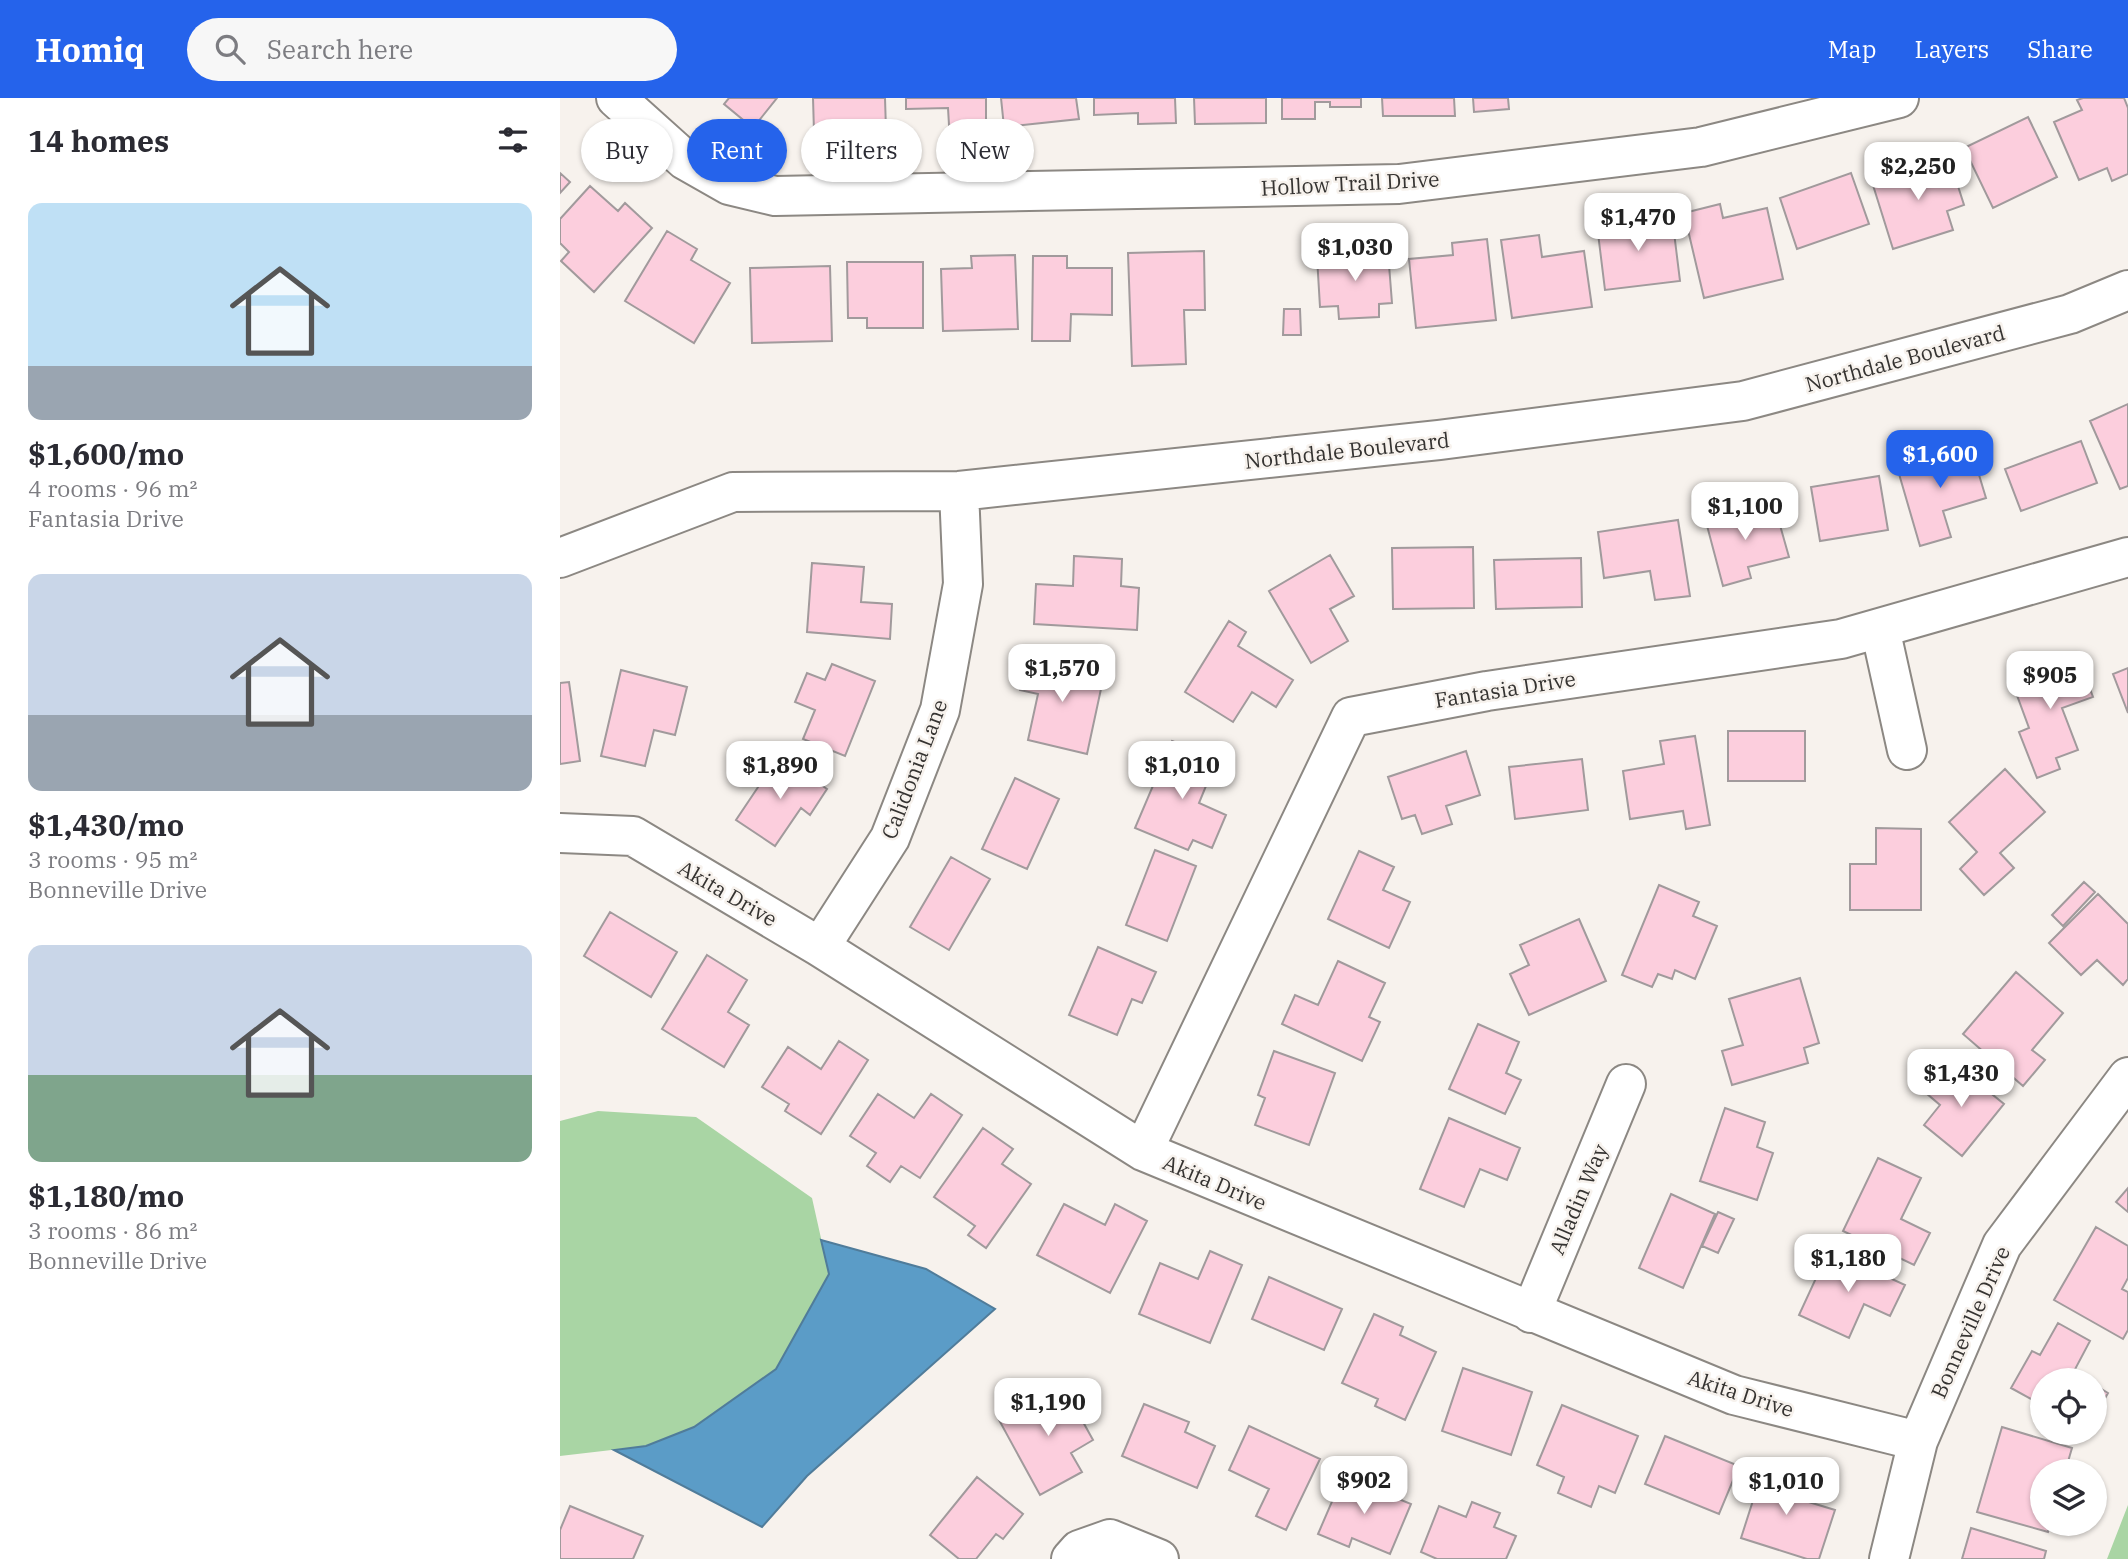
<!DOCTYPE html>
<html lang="en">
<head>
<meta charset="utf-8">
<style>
	:root { --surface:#fff; --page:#f7f7f7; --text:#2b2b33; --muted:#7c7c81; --accent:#2563eb }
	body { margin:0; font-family:"IBM Plex Serif",serif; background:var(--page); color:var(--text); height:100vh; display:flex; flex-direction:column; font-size:26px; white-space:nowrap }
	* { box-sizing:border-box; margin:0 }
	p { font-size:23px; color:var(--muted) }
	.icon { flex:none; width:38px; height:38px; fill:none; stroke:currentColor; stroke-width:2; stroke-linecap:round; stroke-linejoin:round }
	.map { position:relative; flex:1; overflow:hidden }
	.details { display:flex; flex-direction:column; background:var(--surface); width:560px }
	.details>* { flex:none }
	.banner { position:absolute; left:21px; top:21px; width:665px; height:63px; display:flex; gap:14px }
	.controls { position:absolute; left:1470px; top:1270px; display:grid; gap:14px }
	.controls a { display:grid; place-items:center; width:77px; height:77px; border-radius:50%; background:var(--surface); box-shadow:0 2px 5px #0004; font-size:35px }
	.price { position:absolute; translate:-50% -60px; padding:0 16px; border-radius:14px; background:#fff; color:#222; font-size:23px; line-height:46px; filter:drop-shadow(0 2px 4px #0008) }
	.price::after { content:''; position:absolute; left:50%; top:42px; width:21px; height:16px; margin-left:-10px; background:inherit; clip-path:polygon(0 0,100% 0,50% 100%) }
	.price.selected { background:var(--accent); color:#fff }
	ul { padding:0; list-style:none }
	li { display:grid; align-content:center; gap:14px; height:371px; padding:0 28px }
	li span { display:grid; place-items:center; height:217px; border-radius:14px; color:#555 }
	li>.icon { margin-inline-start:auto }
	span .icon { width:126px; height:126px; fill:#fffc; stroke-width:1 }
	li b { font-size:30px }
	h2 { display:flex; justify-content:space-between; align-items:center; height:84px; padding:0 28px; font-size:30px }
	.chip { padding:0 24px; border-radius:32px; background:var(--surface); box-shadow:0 2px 5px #0004; font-size:24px; line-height:63px }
	.chip.selected { background:var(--accent); color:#fff }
	header { display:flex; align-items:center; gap:42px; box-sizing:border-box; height:98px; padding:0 35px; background:var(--accent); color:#fff }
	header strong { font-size:33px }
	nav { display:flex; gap:38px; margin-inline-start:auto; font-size:24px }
	.search { width:490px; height:63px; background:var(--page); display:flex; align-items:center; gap:18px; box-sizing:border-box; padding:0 24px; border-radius:38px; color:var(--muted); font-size:26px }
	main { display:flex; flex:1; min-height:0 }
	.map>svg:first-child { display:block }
</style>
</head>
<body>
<header>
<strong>Homiq</strong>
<div class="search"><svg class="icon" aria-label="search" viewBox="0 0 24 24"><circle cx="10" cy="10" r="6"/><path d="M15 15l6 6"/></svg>Search here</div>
<nav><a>Map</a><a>Layers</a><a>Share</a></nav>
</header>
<main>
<section class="details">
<h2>14 homes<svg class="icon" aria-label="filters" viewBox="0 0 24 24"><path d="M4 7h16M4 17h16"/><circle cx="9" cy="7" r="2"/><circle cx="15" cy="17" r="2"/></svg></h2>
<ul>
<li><span style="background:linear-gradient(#bfe0f5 75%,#9aa5b1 0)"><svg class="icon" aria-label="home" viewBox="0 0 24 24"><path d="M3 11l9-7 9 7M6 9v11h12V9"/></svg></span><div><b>$1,600/mo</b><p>4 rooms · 96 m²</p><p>Fantasia Drive</p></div></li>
<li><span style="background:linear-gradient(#c9d6e8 65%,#9aa5b1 0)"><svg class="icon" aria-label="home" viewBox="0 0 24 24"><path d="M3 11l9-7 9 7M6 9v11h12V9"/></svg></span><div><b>$1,430/mo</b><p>3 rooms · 95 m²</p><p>Bonneville Drive</p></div></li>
<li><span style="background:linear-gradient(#c9d6e8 60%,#7fa58c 0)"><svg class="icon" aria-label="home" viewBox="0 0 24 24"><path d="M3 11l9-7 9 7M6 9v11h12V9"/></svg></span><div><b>$1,180/mo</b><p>3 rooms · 86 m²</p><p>Bonneville Drive</p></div></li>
</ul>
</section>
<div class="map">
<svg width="1568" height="1461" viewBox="0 0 1568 1461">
	<rect width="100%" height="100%" fill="#f7f2ed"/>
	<!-- green -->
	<path fill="#a9d5a4" d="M38,1013L136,1019L252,1100L269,1176L216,1271L134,1329L86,1348L0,1358V1023Z
		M1568,1407V1461H1547Z"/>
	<!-- water -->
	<path fill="#5b9cc7" stroke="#507c9a" stroke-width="2" d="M261,1142L366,1171L435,1211L247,1378L202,1429L54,1352L86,1348L134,1329L216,1271L269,1176Z"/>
	<!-- building -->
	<path fill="#fccedd" stroke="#a19a9c" stroke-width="2" d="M169,0H217L193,30L164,6Z
		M253,0H325L326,32L254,34Z
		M346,0H426V27H389L388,10L346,11Z
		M441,0H516L519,21L444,29Z
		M534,0H615L616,25L578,26V15L534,17Z
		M634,0H706V25L635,26Z
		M722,0H801V9H770V4H755V21H722Z
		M822,0H894L895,18H823Z
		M913,0H948L949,11L914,14Z
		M1523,0H1564L1568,10V76L1552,83L1547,70L1519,82L1494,24L1522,12L1517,2Z
		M1468,19L1497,79L1433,110L1404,50Z
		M1389,60L1404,107L1387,113L1393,132L1333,151L1312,84Z
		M0,75L10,84L0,95Z
		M1291,75L1309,126L1237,151L1220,100Z
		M30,88L58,113L65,105L92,130L34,194L1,163L9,154L0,145V121Z
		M1160,106L1163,120L1207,110L1223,181L1144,200L1124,115Z
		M1112,118L1120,183L1045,192L1037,127Z
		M107,133L137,151L131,162L170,185L134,245L65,203Z
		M979,137L982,159L1024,153L1032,209L952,220L941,142Z
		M927,141L936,222L856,230L849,161L893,157L892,145Z
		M802,150H813V155L828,154L832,205L819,206V219L779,221L778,208L760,209L757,159L802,156Z
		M644,153L645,212H624L626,266L572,268L568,155Z
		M455,157L458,231L383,233L381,171L412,170L411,158Z
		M473,158H507V170H552V217L511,216L510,243H472Z
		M287,164H363V230H307V220H288Z
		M270,168L272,243L192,245L190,170Z
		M724,211H740L741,237H723Z
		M1568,306V388L1560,391L1530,323Z
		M1521,343L1537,385L1461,413L1445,371Z
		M1410,347L1426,400L1383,413L1391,439L1360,448L1337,369Z
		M1319,378L1328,432L1260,443L1251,389Z
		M1189,408L1192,419L1216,413L1229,459L1188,469L1191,480L1163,488L1145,420Z
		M1118,422L1130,498L1095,502L1090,473L1044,480L1038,434Z
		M913,449L914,510L833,511L832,450Z
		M770,457L794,498L770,511L788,543L751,565L709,493Z
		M514,458L562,461L561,488L579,490L577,532L474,526L476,486L513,488Z
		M1021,460L1022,509L936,511L934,462Z
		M252,465L304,469L301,504L332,506L330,541L247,534Z
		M669,523L686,534L678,548L733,582L716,609L692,594L673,624L625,594Z
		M1517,556L1533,599L1502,610L1518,652L1496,660L1500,671L1477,680L1459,634L1469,630L1451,581Z
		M467,560L544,577L527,656L468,642L478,596L460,592Z
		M272,566L315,583L285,658L243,641L255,612L235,604L247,575L265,582Z
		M1568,570V615L1553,576Z
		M61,572L127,589L115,637L94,632L85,668L41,658Z
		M9,584L20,663L0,666V585Z
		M1168,633H1245V683H1168Z
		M1135,638L1150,727L1126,731L1123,713L1070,721L1063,673L1104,666L1100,643Z
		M612,643L657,661L639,705L666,717L652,750L633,742L628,752L575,730Z
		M906,653L920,697L886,708L892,726L862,736L855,717L842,721L828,679Z
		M219,658L267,691L250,717L241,710L215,748L176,722Z
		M1022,661L1028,712L955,721L949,669Z
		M1445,671L1485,714L1440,755L1454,770L1424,797L1400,771L1417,754L1389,724Z
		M455,680L499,701L467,771L422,751Z
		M1316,730L1361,731V812H1290V766H1316Z
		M595,752L636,768L607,843L566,827Z
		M799,753L834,769L823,792L850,804L829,850L768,821Z
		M391,759L430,781L389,852L350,829Z
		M1524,784L1535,794L1503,828L1492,817Z
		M1099,787L1139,804L1133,818L1157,828L1135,881L1115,872L1112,881L1098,876L1092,889L1062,877Z
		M1538,796L1568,826V881L1563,887L1537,862L1521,877L1489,845Z
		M50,814L117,854L91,899L24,858Z
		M1019,821L1046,883L969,917L950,876L969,867L960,847Z
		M538,849L596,874L582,905L572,901L557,937L509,917Z
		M147,857L187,882L168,914L189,927L164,969L102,931Z
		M778,863L825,885L809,919L820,924L802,963L722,926L735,897L758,907Z
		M1456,874L1503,915L1472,952L1485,962L1463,988L1403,936Z
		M1240,880L1259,945L1244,950L1248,965L1172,987L1162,953L1183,947L1169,901Z
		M918,926L959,944L946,975L961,982L945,1016L889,991Z
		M279,943L308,962L261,1036L225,1013L229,1006L202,989L228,949L261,971Z
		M714,953L775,975L749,1047L695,1027L705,1000L698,997Z
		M1391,963L1444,1006L1402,1058L1364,1027L1380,1007L1366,995Z
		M318,996L354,1020L371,996L402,1017L360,1080L341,1068L330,1084L307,1068L316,1055L290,1038Z
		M1165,1010L1205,1024L1197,1049L1213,1055L1197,1102L1140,1083Z
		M889,1020L960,1050L947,1082L920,1071L904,1109L860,1091Z
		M423,1030L453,1051L442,1066L471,1086L426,1150L408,1137L415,1128L374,1099Z
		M1318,1060L1361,1080L1341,1121L1370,1135L1354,1167L1283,1133Z
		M1568,1090V1114L1556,1104Z
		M1111,1096L1155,1116L1123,1190L1079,1170Z
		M504,1106L545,1127L555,1106L587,1123L550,1195L477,1157Z
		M1158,1114L1174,1121L1158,1155L1142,1148Z
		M1536,1129L1568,1148V1180L1562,1191L1568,1194V1232L1563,1241L1494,1202Z
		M1269,1152L1345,1187L1330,1218L1304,1206L1289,1240L1239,1217Z
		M650,1153L682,1167L650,1245L579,1216L600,1165L638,1181Z
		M709,1179L782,1211L764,1252L692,1221Z
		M814,1216L843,1229L840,1237L876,1254L845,1322L815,1308L818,1301L782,1285Z
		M1498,1225L1530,1243L1513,1275L1527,1283H1482V1307L1451,1290L1472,1253L1480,1257Z
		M903,1270L972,1294L951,1357L882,1333Z
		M502,1286L533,1342L511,1355L522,1374L480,1397L439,1322Z
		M1535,1287L1548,1295L1535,1318Z
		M584,1306L629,1324L625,1334L655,1348L637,1390L562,1358Z
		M1002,1307L1078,1338L1055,1395L1039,1388L1031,1409L998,1395L1004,1379L977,1367Z
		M689,1328L760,1361L726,1432L696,1418L709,1391L669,1372Z
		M1442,1329L1512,1350L1505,1374H1482V1426H1490L1488,1434L1417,1414Z
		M1105,1338L1179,1368L1159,1416L1085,1386Z
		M1205,1365L1236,1375L1229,1398L1275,1412L1259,1461H1247L1181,1440Z
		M783,1378L851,1406L830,1456L792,1440L789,1449L758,1436Z
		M417,1379L463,1416L443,1441L436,1436L416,1461H399L370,1437Z
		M912,1404L940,1415L934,1429L956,1438L946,1461H877L861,1454L879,1408L906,1419Z
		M10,1408L83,1438L73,1461H0V1432Z
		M1411,1430L1486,1453L1484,1461H1402Z"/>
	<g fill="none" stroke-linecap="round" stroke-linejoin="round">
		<defs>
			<path id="minor" d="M56,0L125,62L169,87L215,98L839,86L1141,49L1339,0
				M0,460L173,394L399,393L879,342L1183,303L1510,216L1568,192
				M1320,530L1347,652
				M0,735L73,738L260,849L583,1053L1174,1297L1358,1343
				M260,849L330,740L380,612L403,486L399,393
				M583,1053L791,619L927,593L1281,541L1568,459
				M971,1215L1066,986
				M511,1461L519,1452L550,1441L599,1461
				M1329,1461L1358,1343L1442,1147L1568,979"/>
		</defs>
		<!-- minor casing -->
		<use href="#minor" stroke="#8c8883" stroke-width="42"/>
		<!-- minor -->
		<use href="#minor" stroke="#fff" stroke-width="38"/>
	</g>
	<g text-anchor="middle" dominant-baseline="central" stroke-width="5" stroke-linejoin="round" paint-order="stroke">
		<!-- street labels -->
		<g font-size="21" fill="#353331" stroke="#f7f2ed">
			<text transform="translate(790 85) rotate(-3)">Hollow Trail Drive</text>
			<text transform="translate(1345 260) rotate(-15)">Northdale Boulevard</text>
			<text transform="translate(787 352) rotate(-6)">Northdale Boulevard</text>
			<text transform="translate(945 591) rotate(-9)">Fantasia Drive</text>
			<text transform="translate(354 671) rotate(-69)">Calidonia Lane</text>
			<text transform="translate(168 795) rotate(30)">Akita Drive</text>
			<text transform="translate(655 1084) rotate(23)">Akita Drive</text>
			<text transform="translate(1018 1101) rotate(-67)">Alladin Way</text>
			<text transform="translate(1410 1224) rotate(-66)">Bonneville Drive</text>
			<text transform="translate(1181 1295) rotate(18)">Akita Drive</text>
		</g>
	</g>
</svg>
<div class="controls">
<a><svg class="icon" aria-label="locate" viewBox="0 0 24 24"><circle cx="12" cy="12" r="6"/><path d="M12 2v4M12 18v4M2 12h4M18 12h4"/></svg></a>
<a><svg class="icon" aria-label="layers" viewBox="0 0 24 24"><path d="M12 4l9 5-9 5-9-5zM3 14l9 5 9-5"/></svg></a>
</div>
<b class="price" style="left:1358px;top:104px">$2,250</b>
<b class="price" style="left:1078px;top:155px">$1,470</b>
<b class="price" style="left:795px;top:185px">$1,030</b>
<b class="price selected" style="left:1380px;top:392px">$1,600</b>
<b class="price" style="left:1185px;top:444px">$1,100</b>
<b class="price" style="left:502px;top:606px">$1,570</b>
<b class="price" style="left:1490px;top:613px">$905</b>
<b class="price" style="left:220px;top:703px">$1,890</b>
<b class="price" style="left:622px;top:703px">$1,010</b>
<b class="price" style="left:1401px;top:1011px">$1,430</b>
<b class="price" style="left:1288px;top:1196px">$1,180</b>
<b class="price" style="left:488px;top:1340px">$1,190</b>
<b class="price" style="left:804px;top:1418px">$902</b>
<b class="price" style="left:1226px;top:1419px">$1,010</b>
<div class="banner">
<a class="chip">Buy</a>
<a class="chip selected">Rent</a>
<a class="chip">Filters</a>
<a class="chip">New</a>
</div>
</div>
</main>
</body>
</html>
